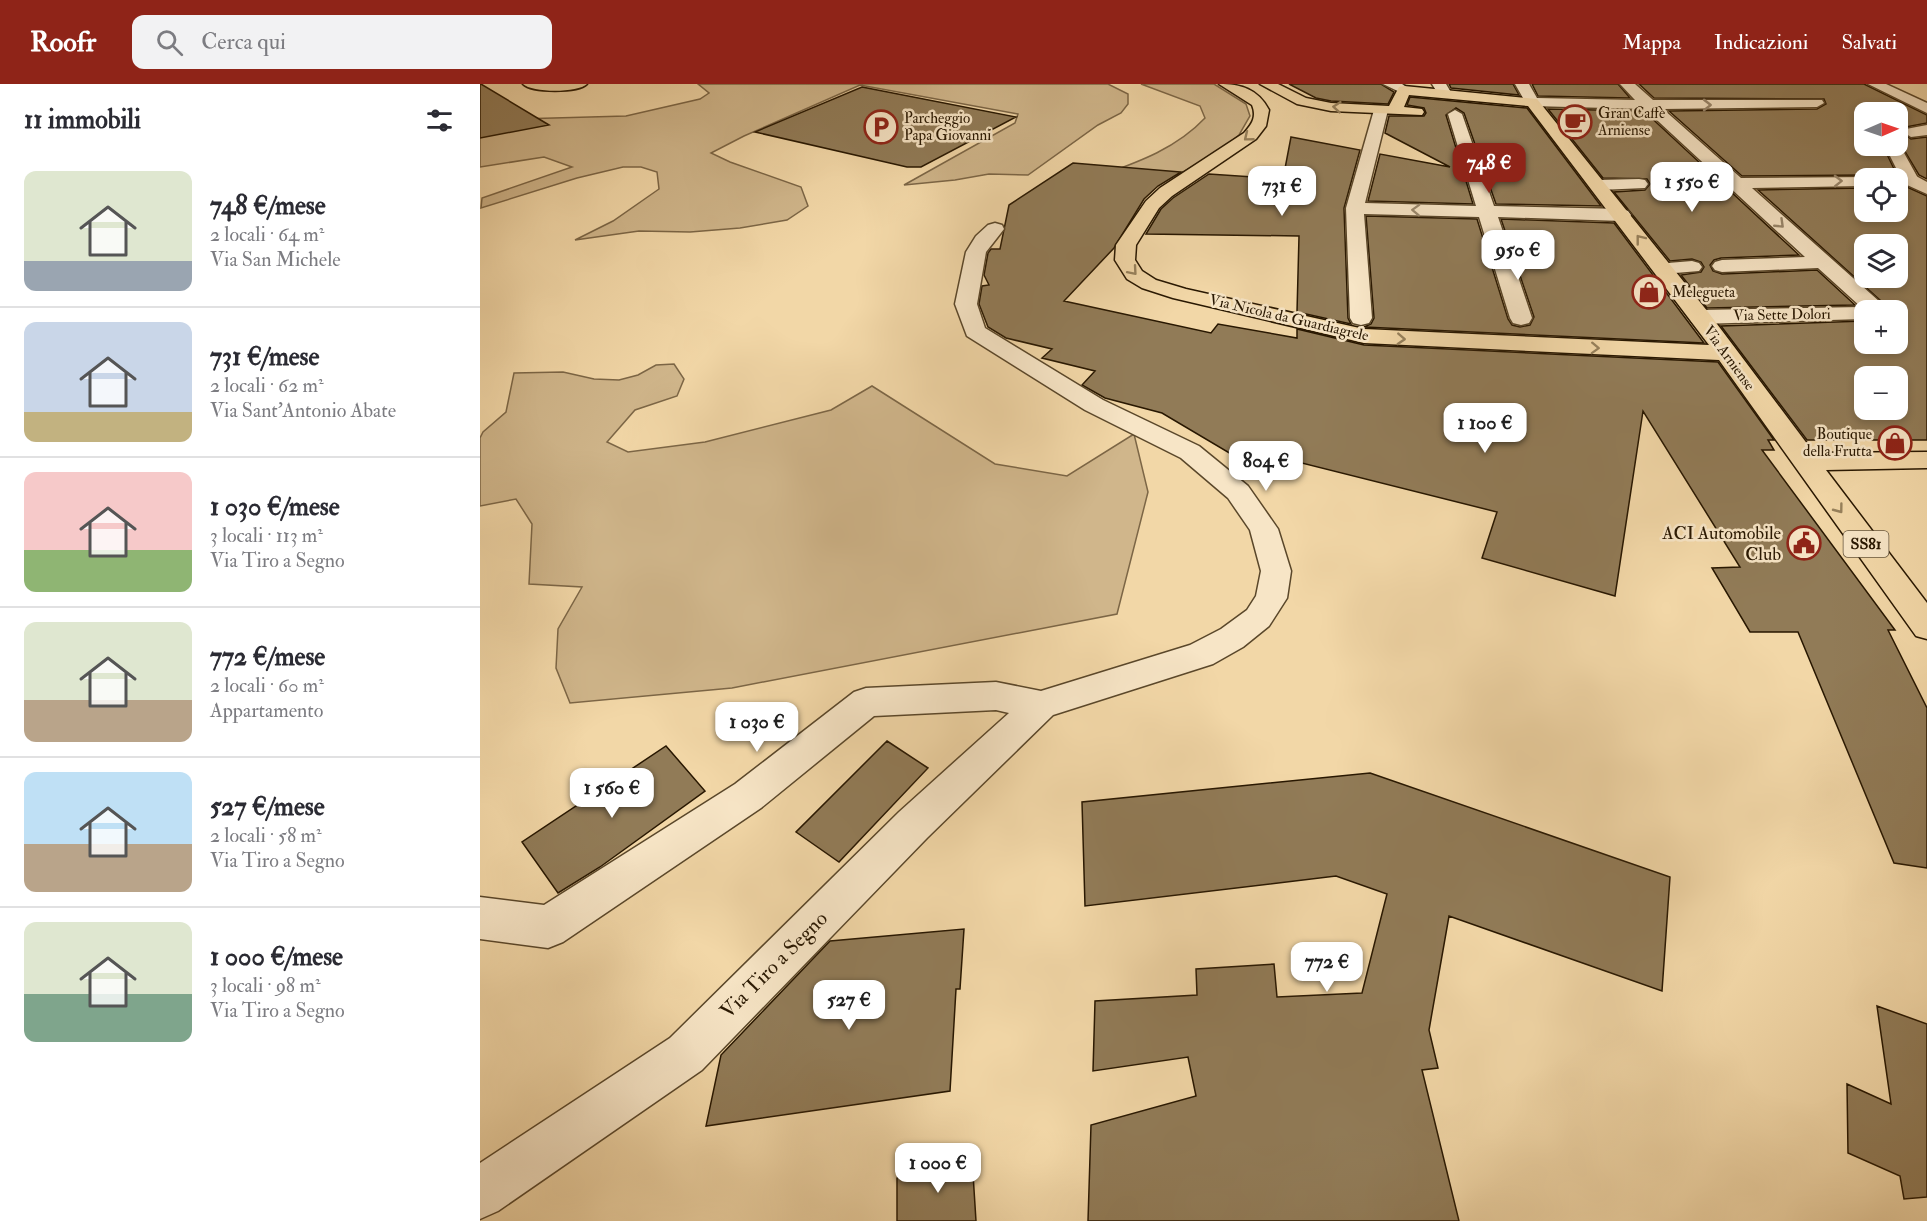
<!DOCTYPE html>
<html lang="it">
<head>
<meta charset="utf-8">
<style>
	:root { --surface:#fff; --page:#f2f2f3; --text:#2b2b33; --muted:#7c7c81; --line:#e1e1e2; --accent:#8f2418 }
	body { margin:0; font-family:"IM FELL Double Pica",serif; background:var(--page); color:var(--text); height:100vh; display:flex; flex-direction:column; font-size:22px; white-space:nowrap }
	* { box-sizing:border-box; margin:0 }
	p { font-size:20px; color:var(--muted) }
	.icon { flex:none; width:33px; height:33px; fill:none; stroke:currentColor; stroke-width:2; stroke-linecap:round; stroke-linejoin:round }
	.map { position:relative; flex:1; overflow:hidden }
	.sheet { display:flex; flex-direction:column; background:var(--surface); width:480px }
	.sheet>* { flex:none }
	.needle { width:39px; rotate:88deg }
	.buttons { position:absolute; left:1374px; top:18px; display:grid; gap:12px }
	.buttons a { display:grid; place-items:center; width:54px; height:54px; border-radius:12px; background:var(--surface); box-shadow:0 3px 9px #0003; font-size:30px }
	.price { position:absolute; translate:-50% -51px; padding:0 14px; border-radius:12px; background:#fff; color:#222; font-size:20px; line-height:39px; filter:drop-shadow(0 2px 3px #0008) }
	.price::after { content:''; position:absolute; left:50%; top:36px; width:18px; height:14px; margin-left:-9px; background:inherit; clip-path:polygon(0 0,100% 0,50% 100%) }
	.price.active { background:var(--accent); color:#fff }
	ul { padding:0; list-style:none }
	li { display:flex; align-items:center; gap:18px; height:150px; padding:0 24px }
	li+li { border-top:2px solid var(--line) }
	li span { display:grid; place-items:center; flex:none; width:168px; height:120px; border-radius:12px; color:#555 }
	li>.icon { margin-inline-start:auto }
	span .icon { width:72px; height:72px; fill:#fffc; stroke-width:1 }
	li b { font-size:26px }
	h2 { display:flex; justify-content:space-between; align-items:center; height:72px; padding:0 24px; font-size:26px }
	header { display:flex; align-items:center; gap:36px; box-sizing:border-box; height:84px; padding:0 30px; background:var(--accent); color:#fff }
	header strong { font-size:28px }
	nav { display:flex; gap:33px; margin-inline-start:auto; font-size:21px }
	.search { width:420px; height:54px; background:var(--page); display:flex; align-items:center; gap:15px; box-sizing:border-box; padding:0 21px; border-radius:12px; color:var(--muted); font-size:22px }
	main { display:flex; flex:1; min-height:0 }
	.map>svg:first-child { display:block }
</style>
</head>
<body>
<header>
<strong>Roofr</strong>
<div class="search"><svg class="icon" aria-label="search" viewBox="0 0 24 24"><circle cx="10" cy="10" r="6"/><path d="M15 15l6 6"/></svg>Cerca qui</div>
<nav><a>Mappa</a><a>Indicazioni</a><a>Salvati</a></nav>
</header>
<main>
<section class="sheet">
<h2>11 immobili<svg class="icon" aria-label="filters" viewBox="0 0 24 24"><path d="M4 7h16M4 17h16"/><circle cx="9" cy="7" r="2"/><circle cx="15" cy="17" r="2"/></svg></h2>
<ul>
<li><span style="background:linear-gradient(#dfe7d0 75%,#9aa5b1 0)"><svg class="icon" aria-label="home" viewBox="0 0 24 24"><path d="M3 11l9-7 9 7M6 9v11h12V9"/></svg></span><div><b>748 €/mese</b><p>2 locali · 64 m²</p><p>Via San Michele</p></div></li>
<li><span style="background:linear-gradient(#c9d6e8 75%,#c2b280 0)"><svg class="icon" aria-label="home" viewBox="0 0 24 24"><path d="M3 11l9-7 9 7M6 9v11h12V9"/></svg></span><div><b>731 €/mese</b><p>2 locali · 62 m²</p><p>Via Sant'Antonio Abate</p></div></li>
<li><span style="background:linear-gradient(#f6c9c9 65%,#8fb573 0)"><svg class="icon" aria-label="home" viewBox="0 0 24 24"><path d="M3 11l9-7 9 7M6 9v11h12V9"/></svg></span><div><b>1 030 €/mese</b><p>3 locali · 113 m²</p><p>Via Tiro a Segno</p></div></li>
<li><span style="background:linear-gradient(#dfe7d0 65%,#b9a48a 0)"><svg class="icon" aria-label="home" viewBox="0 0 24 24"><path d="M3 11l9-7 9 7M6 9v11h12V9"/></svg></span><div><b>772 €/mese</b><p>2 locali · 60 m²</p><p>Appartamento</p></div></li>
<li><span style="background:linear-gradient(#bfe0f5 60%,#b9a48a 0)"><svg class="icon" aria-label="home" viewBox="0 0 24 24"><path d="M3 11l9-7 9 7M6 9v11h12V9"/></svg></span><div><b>527 €/mese</b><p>2 locali · 58 m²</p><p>Via Tiro a Segno</p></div></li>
<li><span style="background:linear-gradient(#dfe7d0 60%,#7fa58c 0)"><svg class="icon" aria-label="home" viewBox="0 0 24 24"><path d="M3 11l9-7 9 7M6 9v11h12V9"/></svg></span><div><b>1 000 €/mese</b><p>3 locali · 98 m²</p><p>Via Tiro a Segno</p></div></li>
</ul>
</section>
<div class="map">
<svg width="1447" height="1137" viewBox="0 0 1447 1137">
	<rect width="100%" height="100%" fill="#f2d7a7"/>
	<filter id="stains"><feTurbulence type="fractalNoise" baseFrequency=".00333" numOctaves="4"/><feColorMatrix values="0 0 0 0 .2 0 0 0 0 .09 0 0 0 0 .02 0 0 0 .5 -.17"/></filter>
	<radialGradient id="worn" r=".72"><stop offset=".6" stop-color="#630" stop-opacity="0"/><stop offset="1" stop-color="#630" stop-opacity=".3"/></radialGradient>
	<!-- green -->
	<path fill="#d0b68b" stroke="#7c6646" stroke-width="1.5" d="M218,0H628L648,10V20L641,29L618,41L548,91L509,90L475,96L424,101L535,39L538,30L380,1L264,52L231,69L250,78L321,103L328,122L307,136L260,144L210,148L159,147L95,156L133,137L179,105L177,88L161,83H143L97,94L1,124L2,114L92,83L64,73L0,83V36L146,32L220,15L229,9Z
		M661,0H734L766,20L770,32L759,51L739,67L698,91L611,95C652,80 694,67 725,34L720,22Z
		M194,280L204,295L197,312L155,326L127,358L148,368L225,358L351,326L392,302L515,380L587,392L654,350L668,408L637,530L252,604L90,619L76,584L78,545L102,503L49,500L52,440L36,415L0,422V354L3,348L26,328L34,289L83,288L114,295L139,296L158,291L176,281Z"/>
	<!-- building -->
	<path fill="#917b57" stroke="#281701" stroke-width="1.5" fill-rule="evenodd" d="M0,0H1L69,41L0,54Z
		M809,0H901L914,8L908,20L851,17L836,14Z
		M969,0H1033L1039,11L971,4Z
		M1052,0H1138L1150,14L1058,12Z
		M1159,0H1384L1447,31V39L1426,43L1421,48L1431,55L1447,53V95L1439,91L1418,56V28H1384V62H1403L1416,89L1408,94H1392L1390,91L1262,92L1189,27L1337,25L1346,20L1344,15L1174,14Z
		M382,3L536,33L441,83H427L275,48Z
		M930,13L1047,24L1121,122L1016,120L984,29L976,24L966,31L993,120L888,117L900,70L970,83L905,49L909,32H944L946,29L944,24L927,21Z
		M1068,25L1164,27L1234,92L1182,94L1177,100L1180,105L1188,107L1249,106L1319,171L1241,174L1234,176L1230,181L1233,187L1242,190L1337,186L1375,221L1227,224L1201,191L1221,188L1224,183L1221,178L1212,175L1190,177L1134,108L1165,106L1170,100L1167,95L1123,94Z
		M811,53L880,66L864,124L868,234L871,240L817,228L819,152L666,150L681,125L693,114L729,90L803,95Z
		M593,79L701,88L678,102L664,115L634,164L584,217L731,249L738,240L817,254V245L884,261L1238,278L1294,356H1288L1294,366H1282L1415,546H1408L1447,624V784L1414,779L1318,548H1270L1232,484L1260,483L1163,327L1135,512L1002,474L1017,428L782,369L773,383L682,329L625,314L602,301L615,287L562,274L572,265L526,254L508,243L499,220L502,202L509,201L504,191L508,169L511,165H520L529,121Z
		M1418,103H1427L1447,112V356H1327L1241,242L1384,237V260H1418V226H1411L1278,106L1384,104V128H1418ZM1384,160H1418V194H1384ZM1384,292H1418V326H1384Z
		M886,132L997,135L1028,235L1032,241L1040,243L1050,241L1054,233L1021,135L1134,139L1224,259L884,243L891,240L894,234Z
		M407,657L448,684L359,778L316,748Z
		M186,662L225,707L120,783L78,809L42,758Z
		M890,689L1190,793L1182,907L969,832L949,946L958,984L942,986L979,1137H608L611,1041L716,1012L708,973L613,987L615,917L717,911L716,885L794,880L797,913L882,909L907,810L856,792L605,822L602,718Z
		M484,845L480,905H476L470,1007L226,1042L241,971L350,857Z
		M1397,922L1447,940V1113L1424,1115L1420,1092L1368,1069L1367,1000L1411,1020Z
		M492,1074L496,1137H417V1094Z"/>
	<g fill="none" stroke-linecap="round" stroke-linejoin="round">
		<defs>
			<path id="pedestrian" d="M1447,41V51L1431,53L1423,48L1426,45Z
				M1418,58L1439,96L1436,100H1424L1405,62H1418Z
				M1258,94L1264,95L1267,99L1264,103L1188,105L1182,104L1179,100L1182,96L1188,95Z
				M1159,95L1165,96L1168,100L1165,104L1119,106L1113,105L1110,101L1113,97L1119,96Z
				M1212,177L1219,179L1222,183L1219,187L1183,190L1176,188L1173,184L1176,180Z"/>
			<path id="minor" d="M903,0H922L931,6L924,10Z
				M952,0H966L972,10L965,14L960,13Z
				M1035,0H1049L1057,14L1155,16L1140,0H1155L1173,16H1342L1344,19L1337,23L1183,25L1261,94L1390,93L1384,94V102L1272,104L1409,226H1384V235L1220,240L1212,238L1209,233L1212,228L1220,226L1381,223L1338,184L1242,188L1235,186L1232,182L1235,178L1242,176L1325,173L1165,25L1052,22L1047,21Z
				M901,22L908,26L885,119L996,122L968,30L975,26L982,30L1014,122L1142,125L1148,127L1151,131L1148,135L1142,137L1018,133L1052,234L1049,239L1041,241L1033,239L1030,234L999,133L884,130L892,234L889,239L881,241L873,239L870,234L866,124L894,26Z
				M1418,91L1436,92L1447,98V110L1427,101H1418V94H1410Z
				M515,139L522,141L524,145L506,168L497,220L505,244L623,316L719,362L768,402L798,445L811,487L807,514L789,542L763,563L733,580L573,631L447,754L222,986L18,1127L0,1135V1079L190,954L419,728L529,629L516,626L394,632L281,724L83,858L68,864L0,855V813L64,821L255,700L374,608L386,604L516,598L561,607L710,561L741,545L767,526L776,512L781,487L770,446L748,414L701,374L605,326L487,252L475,220L486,168L496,152L508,141Z"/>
			<path id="tertiary" d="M1388,0H1406L1447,19V29Z"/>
			<path id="primary" d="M43,0H107C98,9 52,9 43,0Z
				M739,0C761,0 778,5 789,26L786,42L776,55L692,112L679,124L656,161L655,176L662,187L676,196L706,205L884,245L1229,261L1048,22L929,11L924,23L942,25L944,28L942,31L851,27L817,20L780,0H798L826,14L851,19L909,22L919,3L924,2L1057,15L1228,228L1334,369L1447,368V384L1346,386L1447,519V555L1436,552L1239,276L884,259L693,214L662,204L647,195L635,176L636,161L666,117L680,104L764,49C772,40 777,33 772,21Z"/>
		</defs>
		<!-- pedestrian casing -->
		<use href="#pedestrian" stroke="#5a472a" stroke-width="3"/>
		<!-- minor casing -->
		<use href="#minor" stroke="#5a472a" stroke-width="3"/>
		<!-- tertiary casing -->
		<use href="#tertiary" stroke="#5a472a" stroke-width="3"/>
		<!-- primary casing -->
		<use href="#primary" stroke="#281701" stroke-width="3"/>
		<!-- pedestrian -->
		<use href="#pedestrian" fill="#f7e5c6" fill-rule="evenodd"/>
		<!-- minor -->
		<use href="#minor" fill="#f7e5c6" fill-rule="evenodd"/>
		<!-- tertiary -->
		<use href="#tertiary" fill="#f7e5c6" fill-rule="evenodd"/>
		<!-- primary -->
		<use href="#primary" fill="#f2d7a7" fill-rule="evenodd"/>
	</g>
	<!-- one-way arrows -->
	<defs><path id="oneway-chevron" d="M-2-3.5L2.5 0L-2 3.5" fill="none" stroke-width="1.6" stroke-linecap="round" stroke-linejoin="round" transform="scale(1.5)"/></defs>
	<g stroke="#9a886d">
		<use href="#oneway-chevron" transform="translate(1227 21)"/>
		<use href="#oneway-chevron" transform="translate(1358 97) rotate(-1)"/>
		<use href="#oneway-chevron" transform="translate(936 126) rotate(-178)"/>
		<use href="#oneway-chevron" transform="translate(1300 140) rotate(44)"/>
	</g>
	<g stroke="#97815c">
		<use href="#oneway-chevron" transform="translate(857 23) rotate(-175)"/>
		<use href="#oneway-chevron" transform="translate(768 53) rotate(141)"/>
		<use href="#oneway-chevron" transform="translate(1160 155) rotate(-128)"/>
		<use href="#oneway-chevron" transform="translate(653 187) rotate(49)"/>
		<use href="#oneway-chevron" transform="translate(921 255) rotate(3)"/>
		<use href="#oneway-chevron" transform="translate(1115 264) rotate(2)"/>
		<use href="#oneway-chevron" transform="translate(1359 425) rotate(53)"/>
	</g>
	<!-- icons -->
	<defs>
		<symbol id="cafe-ring" viewBox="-11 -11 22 22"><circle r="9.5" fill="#f7e5c6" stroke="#8f2418" stroke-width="1.5"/><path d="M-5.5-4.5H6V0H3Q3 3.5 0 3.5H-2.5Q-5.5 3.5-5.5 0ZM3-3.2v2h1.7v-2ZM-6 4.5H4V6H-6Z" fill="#8f2418"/></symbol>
		<symbol id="parking-ring" viewBox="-11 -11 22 22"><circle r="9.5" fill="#f7e5c6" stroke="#8f2418" stroke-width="1.5"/><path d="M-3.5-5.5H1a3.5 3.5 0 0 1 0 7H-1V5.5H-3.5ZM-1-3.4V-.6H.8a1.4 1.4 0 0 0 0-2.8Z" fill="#8f2418"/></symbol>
		<symbol id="shop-ring" viewBox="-11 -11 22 22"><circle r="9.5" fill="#f7e5c6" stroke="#8f2418" stroke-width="1.5"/><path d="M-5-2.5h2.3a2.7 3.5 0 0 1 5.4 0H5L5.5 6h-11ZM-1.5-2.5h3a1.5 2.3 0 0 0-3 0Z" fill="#8f2418"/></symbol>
		<symbol id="civic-ring" viewBox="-11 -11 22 22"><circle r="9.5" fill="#f7e5c6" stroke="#8f2418" stroke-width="1.5"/><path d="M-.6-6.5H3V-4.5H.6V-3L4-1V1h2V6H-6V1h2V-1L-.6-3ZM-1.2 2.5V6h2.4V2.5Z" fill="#8f2418"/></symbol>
	</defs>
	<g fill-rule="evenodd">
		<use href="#cafe-ring" x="1076" y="19" width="38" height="38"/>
		<use href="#parking-ring" x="382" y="24" width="38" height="38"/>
		<use href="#shop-ring" x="1150" y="189" width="38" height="38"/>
		<use href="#shop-ring" x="1396" y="340" width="38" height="38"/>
		<use href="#civic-ring" x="1305" y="440" width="38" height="38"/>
	</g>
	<g text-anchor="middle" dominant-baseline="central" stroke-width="5" stroke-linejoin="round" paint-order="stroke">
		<!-- far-poi labels -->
		<g font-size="15" fill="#281701" stroke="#f7e5c6" text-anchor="start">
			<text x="1118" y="29">Gran Caffè<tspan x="1118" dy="17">Arniense</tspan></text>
			<text x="424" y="34">Parcheggio<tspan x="424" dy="17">Papa Giovanni</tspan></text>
			<text x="1192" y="208">Melegueta</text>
			<text x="1392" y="350" text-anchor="end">Boutique<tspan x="1392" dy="17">della Frutta</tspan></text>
		</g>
		<!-- far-street labels -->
		<g font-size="15" fill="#281701" stroke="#f7e5c6">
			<text transform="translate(1302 231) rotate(-1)">Via Sette Dolori</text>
			<text transform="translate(809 234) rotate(13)">Via Nicola da Guardiagrele</text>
			<text transform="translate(1249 274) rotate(54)">Via Arniense</text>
		</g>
		<!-- shield labels -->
		<rect fill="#f7e5c6" stroke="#66553c" stroke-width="1.5" x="1363.5" y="447" width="45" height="26" rx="4.5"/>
		<g font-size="16" font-weight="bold" fill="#281701">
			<text x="1386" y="460">SS81</text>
		</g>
		<!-- poi labels -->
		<g font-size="18" fill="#281701" stroke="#f7e5c6" text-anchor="end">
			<text x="1301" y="449">ACI Automobile<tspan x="1301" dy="21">Club</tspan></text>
		</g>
		<!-- near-street labels -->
		<g font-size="21" fill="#281701" stroke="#f7e5c6">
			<text transform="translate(294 881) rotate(-45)">Via Tiro a Segno</text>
		</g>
	</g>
	<rect width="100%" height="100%" filter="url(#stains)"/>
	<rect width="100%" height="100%" fill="url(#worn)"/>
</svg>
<div class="buttons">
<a><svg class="needle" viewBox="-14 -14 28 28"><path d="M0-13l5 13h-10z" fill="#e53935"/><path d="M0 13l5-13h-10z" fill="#7c7c81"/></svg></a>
<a><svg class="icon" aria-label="locate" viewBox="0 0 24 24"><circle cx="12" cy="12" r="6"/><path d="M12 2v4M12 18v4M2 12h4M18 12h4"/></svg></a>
<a><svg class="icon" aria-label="layers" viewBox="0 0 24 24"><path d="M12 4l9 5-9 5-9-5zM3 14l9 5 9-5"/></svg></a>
<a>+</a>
<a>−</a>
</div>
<b class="price active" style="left:1009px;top:110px">748 €</b>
<b class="price" style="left:1212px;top:129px">1 550 €</b>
<b class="price" style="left:802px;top:133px">731 €</b>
<b class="price" style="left:1038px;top:197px">950 €</b>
<b class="price" style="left:1005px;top:370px">1 100 €</b>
<b class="price" style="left:786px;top:408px">804 €</b>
<b class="price" style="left:277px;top:669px">1 030 €</b>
<b class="price" style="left:132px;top:735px">1 560 €</b>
<b class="price" style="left:847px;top:909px">772 €</b>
<b class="price" style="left:369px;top:947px">527 €</b>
<b class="price" style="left:458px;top:1110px">1 000 €</b>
</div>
</main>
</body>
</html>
